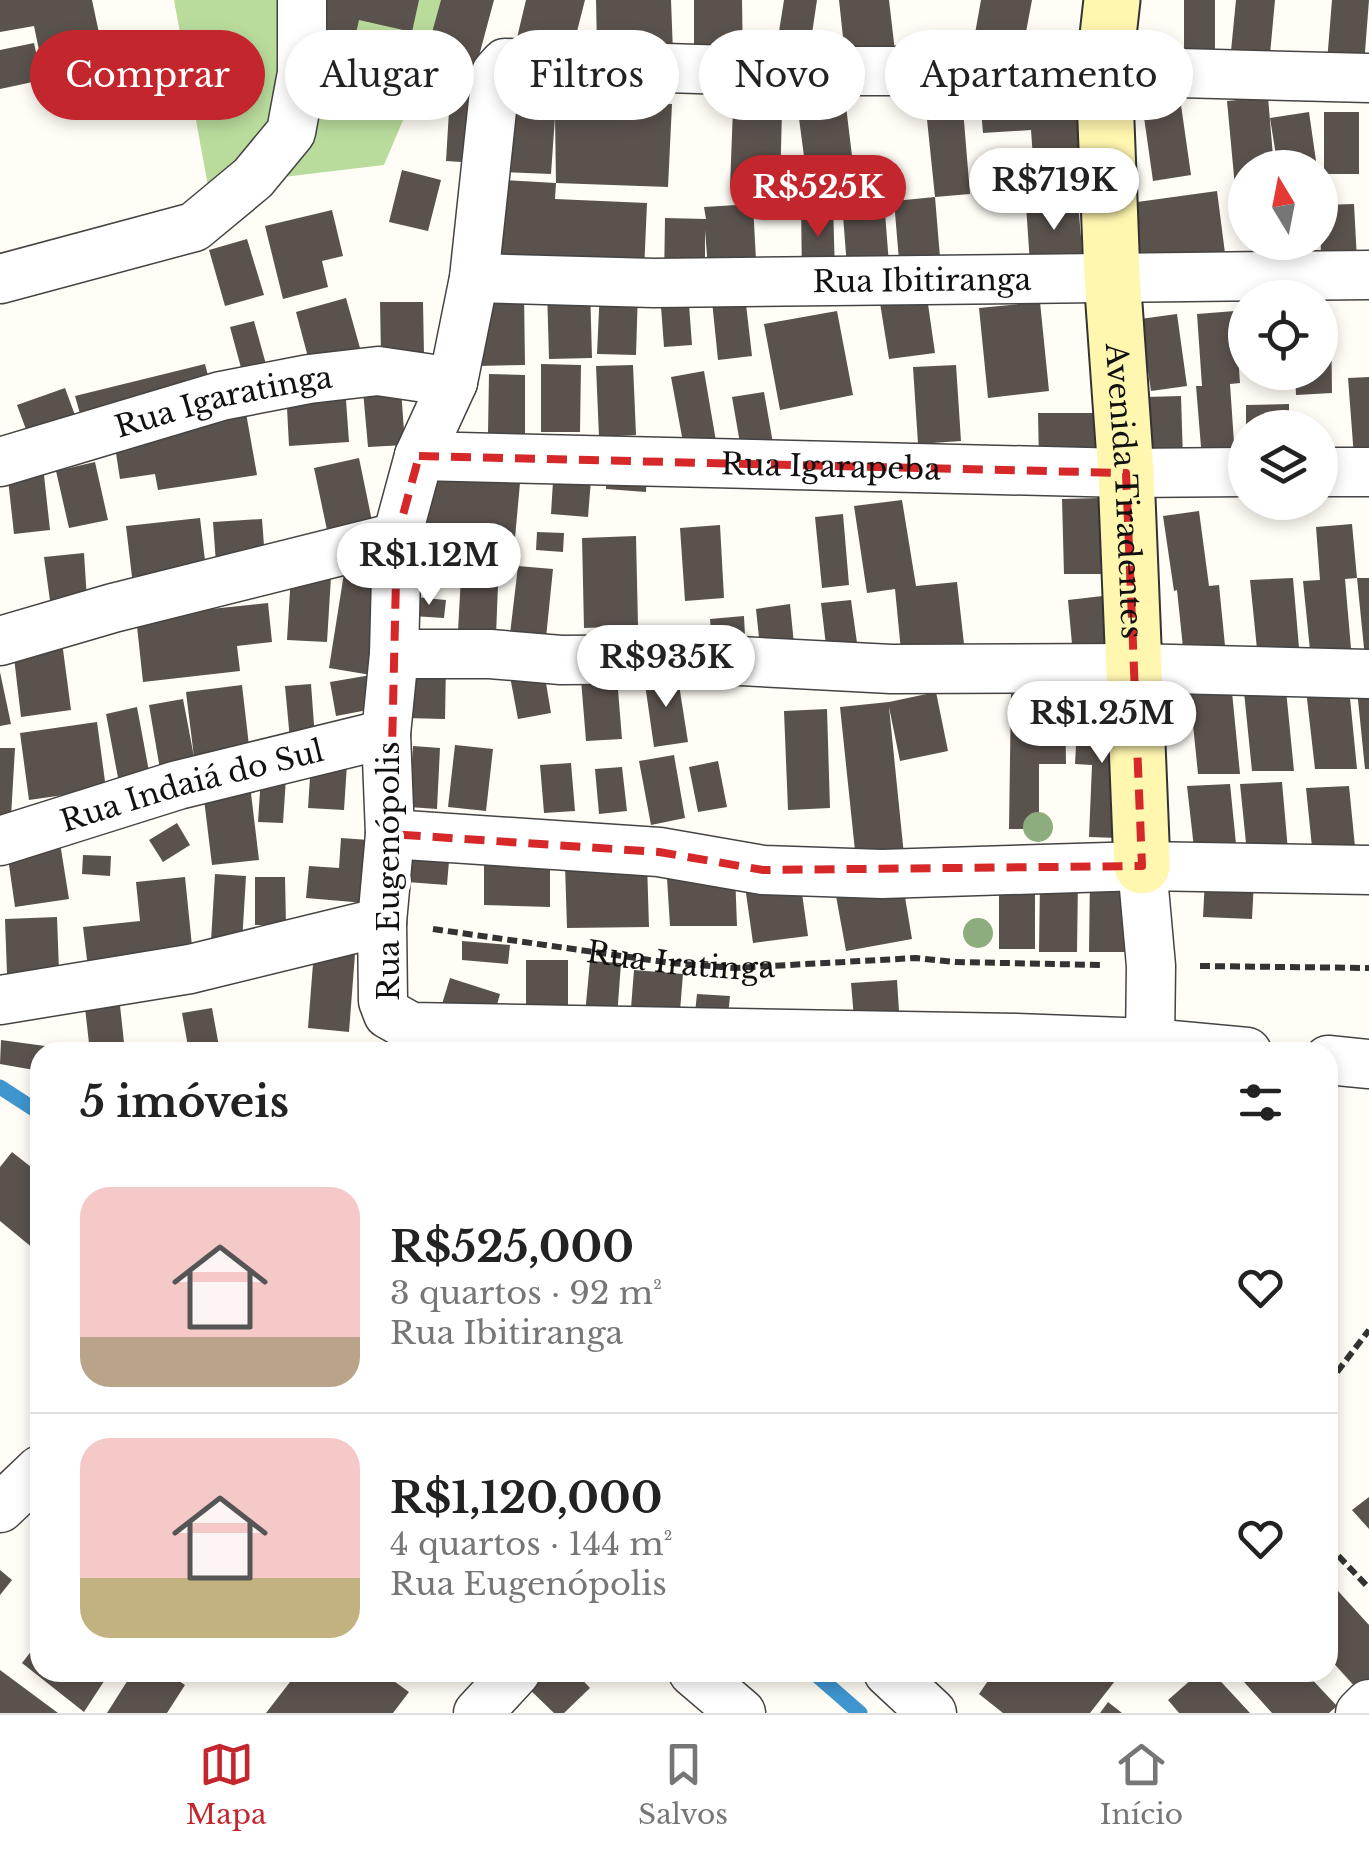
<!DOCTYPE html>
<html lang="pt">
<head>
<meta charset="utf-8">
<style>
	:root { --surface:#fff; --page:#f6f6f6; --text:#222; --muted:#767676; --line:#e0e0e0; --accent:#c4262e }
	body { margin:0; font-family:"Libre Baskerville",serif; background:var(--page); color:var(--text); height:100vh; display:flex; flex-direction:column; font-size:38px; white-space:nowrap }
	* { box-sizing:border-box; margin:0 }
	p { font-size:32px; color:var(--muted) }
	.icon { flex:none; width:55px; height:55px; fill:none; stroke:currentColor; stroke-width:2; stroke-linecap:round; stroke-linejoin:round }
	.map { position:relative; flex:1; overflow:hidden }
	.sheet { position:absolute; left:30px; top:1042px; width:1308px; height:640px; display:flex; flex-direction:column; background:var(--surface); border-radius:30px; box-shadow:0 5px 15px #0003 }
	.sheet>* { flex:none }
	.hud { position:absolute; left:30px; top:30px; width:1310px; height:90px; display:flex; gap:20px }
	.needle { width:65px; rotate:350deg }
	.buttons { position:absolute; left:1228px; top:150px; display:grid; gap:20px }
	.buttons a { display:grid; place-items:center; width:110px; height:110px; border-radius:50%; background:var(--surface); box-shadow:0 5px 15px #0003; font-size:50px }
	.price { position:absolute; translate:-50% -85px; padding:0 22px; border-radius:35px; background:#fff; color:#222; font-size:32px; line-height:65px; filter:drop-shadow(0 2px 5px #0008) }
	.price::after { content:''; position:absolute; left:50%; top:60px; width:30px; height:22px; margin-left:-15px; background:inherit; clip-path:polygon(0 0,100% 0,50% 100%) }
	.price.active { background:var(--accent); color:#fff }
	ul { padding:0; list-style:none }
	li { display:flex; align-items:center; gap:30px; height:250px; padding:0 50px }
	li+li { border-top:2px solid var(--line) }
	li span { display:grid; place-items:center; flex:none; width:280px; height:200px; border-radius:30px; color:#555 }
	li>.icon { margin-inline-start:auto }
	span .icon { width:120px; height:120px; fill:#fffc; stroke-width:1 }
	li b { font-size:42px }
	h2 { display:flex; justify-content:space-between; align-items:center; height:120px; padding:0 50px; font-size:42px }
	.tag { padding:0 35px; border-radius:45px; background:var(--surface); box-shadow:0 5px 15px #0003; font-size:35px; line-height:90px }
	.tag.active { background:var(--accent); color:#fff }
	.tabs { display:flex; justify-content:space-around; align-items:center; height:140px; border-top:2px solid var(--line); background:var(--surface); font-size:28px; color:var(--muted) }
	.tabs a { display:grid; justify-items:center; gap:5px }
	.tabs .active { color:var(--accent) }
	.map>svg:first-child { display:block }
</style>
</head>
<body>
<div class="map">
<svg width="1369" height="1713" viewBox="0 0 1369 1713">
	<rect width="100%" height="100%" fill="#fffdf5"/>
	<!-- forest -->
	<path fill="#b9dc9c" d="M174,0H454L384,165L208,186Z"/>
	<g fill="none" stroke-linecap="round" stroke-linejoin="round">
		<!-- stream -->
		<path stroke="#3f96cf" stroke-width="15" d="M0,1087L40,1113
			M813,1672L860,1713"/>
	</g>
	<!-- building -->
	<path fill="#5a524d" d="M0,0H92L107,71L46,84L34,26L0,32Z
		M310,0H419L412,32L359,20L348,69L311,61Z
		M441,0H494L472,82L422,69Z
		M526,0H585L571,55L516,42Z
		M596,0H671L673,53L597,46Z
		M694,0H742L743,64L694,65Z
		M784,0H817L807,67L774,63Z
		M839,0H889L896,60L846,65Z
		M981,0H1032L1020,64L971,56Z
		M1184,0H1215V59L1184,58Z
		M1236,0H1275L1269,65L1230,61Z
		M1332,0H1369L1364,65L1327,62Z
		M34,43L42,80L0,89V50Z
		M1087,90L1093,183L1035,187L1031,130L983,133L980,97Z
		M450,94L480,95L477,163L446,161Z
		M962,97L970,194L935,197L925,100Z
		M1268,97L1274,168H1245V186L1235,187L1227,101Z
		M504,99L672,104L668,187L556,183L555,199L647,203L644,272L501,266L505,180L556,183L555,117L551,174L502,172Z
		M1181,105L1191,175L1153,181L1143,110Z
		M846,106L856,189L883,187L889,264L847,267L841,190L809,194L798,111Z
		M733,108L782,110L780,188L730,187Z
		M1309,112L1317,168H1278L1270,118Z
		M1324,112H1359V174H1324Z
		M402,170L441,180L428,231L389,222Z
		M1217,191L1226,261L1138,267L1130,203Z
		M935,197L941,269L900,272L894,201Z
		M1078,202L1083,261L1030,264L1026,205Z
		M833,203L835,275L802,277L801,204Z
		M753,204L757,279L709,281L705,230V282L664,281L665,218L706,219L704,207Z
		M1354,204L1357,260L1321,261L1320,205Z
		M332,210L343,256L322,261L328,287L283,299L265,226Z
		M247,239L264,295L225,306L209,250Z
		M1274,242H1306L1308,262L1276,265Z
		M590,287L592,358L549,359L547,289Z
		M744,287L752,356L718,360L711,291Z
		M600,288L638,290L636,355L597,354Z
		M926,290L935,353L889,359L879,297Z
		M688,291L692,345L664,347L660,293Z
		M475,293H524L525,365L477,366Z
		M346,298L360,348L309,361L296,312Z
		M380,302H423L424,355H381Z
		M1040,302L1049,391L988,398L979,308Z
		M837,311L853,395L780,410L764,324Z
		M1235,311L1240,383L1230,384L1235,457L1202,459L1196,386H1202L1197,314Z
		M1177,314L1187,386L1151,391L1140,319Z
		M1320,315H1331L1332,393L1296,395L1295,372H1320Z
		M254,321L267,368L243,375L230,327Z
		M205,364L211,387L83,424L75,396Z
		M541,364L581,365L580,432H541Z
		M633,365L636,435L599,437L596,366Z
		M956,365L961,441L918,444L913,367Z
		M704,371L717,447L685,453L671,377Z
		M489,374L525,375V434H488Z
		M1369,377V456L1354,457L1348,378Z
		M345,386L349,442L289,446L286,389Z
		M65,388L79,426L31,443L17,405Z
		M401,389L405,445L368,447L363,391Z
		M764,392L774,449L742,455L732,397Z
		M1181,396L1183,460H1146L1145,397Z
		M1289,404V428H1246V405Z
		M246,413L257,475L158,490L155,474L120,479L113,434Z
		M1038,413H1098L1099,460L1039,461Z
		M359,458L372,521L327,530L314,468Z
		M95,462L108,520L69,528L56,471Z
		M430,464L521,472L514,549L423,541Z
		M554,465L592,467L588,517L551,514Z
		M43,466L50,530L14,534L7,470Z
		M607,466L647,468L646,492L606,489Z
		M1099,498L1101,574H1064L1062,499Z
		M902,500L916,586L957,582L964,644L901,651L895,589L867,593L854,506Z
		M1199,511L1209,586L1219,585L1227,666L1185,667L1177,590L1174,591L1163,516Z
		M843,514L849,585L822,588L815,517Z
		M200,518L206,569L132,577L126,526Z
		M262,519L265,559L216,563L213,522Z
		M1352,524L1357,578H1369V658H1365L1357,578L1345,579L1352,660H1311L1303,581L1320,580L1316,527Z
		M720,525L724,598L685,601L680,528Z
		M537,532L564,533L563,552L536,550Z
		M636,536L638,626L584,628L582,538Z
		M84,553L87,600L51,608L44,557Z
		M419,555L447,557L445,584L416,582Z
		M462,558L499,559L496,636L458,631Z
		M518,566L553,569L546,638L510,634Z
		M345,567L386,574L371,675L329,668Z
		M291,575L331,577L327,642L287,640Z
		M1293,578L1300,659H1258L1250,580Z
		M1111,595L1116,651L1073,655L1068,600Z
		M414,597L446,600L444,618L412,616Z
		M851,600L858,650L827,654L821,603Z
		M268,603L272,642L237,646L240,671L143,682L136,617Z
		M790,604L795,654L761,657L756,609Z
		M744,616L746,656L713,658L710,619Z
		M62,642L71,710L21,717L13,649Z
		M405,662L446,663L445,719L404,718Z
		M543,665L551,713L518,719L509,671Z
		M616,665L622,739L586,741L580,667Z
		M0,672L11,724L0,726Z
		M677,672L688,742L654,747L644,677Z
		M371,675L378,708L336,716L330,682Z
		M311,684L315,738L290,740L285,686Z
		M242,685L251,763L161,775L149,705L183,699L194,757L186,692Z
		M1349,688L1357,769H1315L1306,690Z
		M1369,689V769H1365L1357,690Z
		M1286,690L1294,771H1252L1244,692Z
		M936,692L948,751L900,761L889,707L905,865L857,870L840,707L889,702Z
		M1011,692L1065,693L1066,764H1039V829H1009Z
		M1232,692L1240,774H1198L1190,695Z
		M137,707L150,777L119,783L106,714Z
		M1078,708L1122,710L1118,838L1089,837L1092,765L1075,764Z
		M827,709L830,808L788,810L784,711Z
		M97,722L106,789L29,800L20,733Z
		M455,745L493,749L486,811L448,807Z
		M413,746L440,748L437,809L409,807Z
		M0,748H15L11,817L0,816Z
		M674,755L685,818L651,825L639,761Z
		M718,761L727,807L698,812L689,767Z
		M311,762L347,764L344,810L308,808Z
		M571,763L575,811L544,813L540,765Z
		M622,767L627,811L599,814L595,769Z
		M261,776L286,778L283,823L258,822Z
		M1282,782L1289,862L1248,863L1240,784Z
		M1230,784L1238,864L1196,866L1187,786Z
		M250,785L259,860L212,865L203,791Z
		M1349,786L1357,867H1314L1306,788Z
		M177,823L190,845L163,862L149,840Z
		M341,838L369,840L365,903L306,898L309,866L339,868Z
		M60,843L69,899L15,907L7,851Z
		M409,846L450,849L447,885L407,882Z
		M83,855L111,856L110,876L82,874Z
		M484,855H550V907L484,905Z
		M647,863L649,927L567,928L565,865Z
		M735,873L737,926H670L667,878Z
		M901,873L912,939L846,951L834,885Z
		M215,874L246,876L242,943L211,941Z
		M1133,874V952H1089L1090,875Z
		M185,877L193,956L88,968L83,927L140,921L136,882Z
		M255,877H285L286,925H255Z
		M800,879L808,936L753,943L745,886Z
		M1040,879H1078L1077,952H1039Z
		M1205,879L1254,881L1252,919L1203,917Z
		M999,880H1035V949H999Z
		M57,917L59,971L7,974L5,919Z
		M462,941L510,945L508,964L462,960Z
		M314,951L355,954L349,1032L308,1028Z
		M526,960H568V1009L526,1010Z
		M590,961L621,963L617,1017L585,1014Z
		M634,970L683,974L680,1011L631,1008Z
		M450,978L500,994L493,1019L442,1004Z
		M897,980L900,1027L855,1030L851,983Z
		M697,994L730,996L728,1016L695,1013Z
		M119,996L125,1052H90L84,999Z
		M212,1008L220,1052H189L182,1013Z
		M1,1040L45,1046V1052H40V1071L0,1064Z
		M12,1152L40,1174V1254L0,1221V1167Z
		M1369,1497V1529L1352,1510Z
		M0,1570L12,1580L0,1595Z
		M1328,1580L1369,1625V1679L1357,1689L1328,1657Z
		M40,1640V1672H110L84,1712L22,1663Z
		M0,1670L58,1713H0Z
		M133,1672H166L185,1685L167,1713H107Z
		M277,1672H389L387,1676L409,1692L393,1713H266L290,1682Z
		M538,1672H575L590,1688L564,1713H554L525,1685Z
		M994,1672H1122L1090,1713H1003L979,1694Z
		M1200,1672H1212L1250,1713H1179L1168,1700Z
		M1235,1672H1305L1337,1706L1329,1713H1272Z
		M1108,1702L1122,1713H1100Z"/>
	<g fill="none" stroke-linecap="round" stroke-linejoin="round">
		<defs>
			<g id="street">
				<path id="s2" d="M474,278L654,283L1369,275"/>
				<path d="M0,279L194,227L253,178L291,132L302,73V0"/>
				<path id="s3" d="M419,456L1126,473L1245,472"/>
				<path id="s4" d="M0,462L221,396L309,379L378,371L453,382"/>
				<path d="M1320,472H1369"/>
				<path d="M0,641L113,608L397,537"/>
				<path d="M394,654H490L561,660L701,659L891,669L1133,668L1369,674"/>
				<path d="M390,834L659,852L763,870L882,874L1142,866L1369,870"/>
				<path id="s5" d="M0,841L178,785L386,734"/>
				<path d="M1142,866L1151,966L1150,1043"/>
				<path d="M0,1000L190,969L382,922"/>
				<path d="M1247,1052L1150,1043L1016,1038L411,1027L388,1014L383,1001L382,922L390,834L386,734L394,654L397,537L419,456L453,382L474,278L496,73L505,63L761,71H1104L1369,78"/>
				<path d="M1328,1060L1369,1064"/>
				<path d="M0,1508L40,1470"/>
				<path d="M693,1672L741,1713"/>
				<path d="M888,1672L932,1713"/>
				<path d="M478,1713L516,1672"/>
				<path d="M1360,1713L1369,1704"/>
			</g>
			<g id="secondary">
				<path id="s6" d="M1112,0L1104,71L1112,276L1126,473L1142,866"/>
			</g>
		</defs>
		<!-- street casing -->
		<use href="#street" stroke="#444" stroke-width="51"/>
		<!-- secondary casing -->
		<use href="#secondary" stroke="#333" stroke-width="59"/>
		<!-- path -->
		<g stroke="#333" stroke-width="6" stroke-dasharray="10 5" stroke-linecap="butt">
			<path id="s1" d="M433,929L671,963L734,968L916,958L955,962L1102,965"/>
			<path d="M1200,966L1369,968"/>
			<path d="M1328,1384L1369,1330"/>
			<path d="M1328,1545L1369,1588"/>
		</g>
		<!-- street -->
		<use href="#street" stroke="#fff" stroke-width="48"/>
		<!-- secondary -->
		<use href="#secondary" stroke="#fff6b0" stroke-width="55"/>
	</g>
	<!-- trees -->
	<g fill="#8dad7f">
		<circle cx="1038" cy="827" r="15"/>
		<circle cx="978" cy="933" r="15"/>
	</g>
	<!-- marked area -->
	<path fill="none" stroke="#d62828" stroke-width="8" stroke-dasharray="20 12" stroke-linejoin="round" d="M419,456L1126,473L1142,866L763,870L659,852L390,834L397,537Z"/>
	<g text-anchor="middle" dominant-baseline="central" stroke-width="10" stroke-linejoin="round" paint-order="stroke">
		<!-- street labels -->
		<g font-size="30" fill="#111" stroke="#fff">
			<text stroke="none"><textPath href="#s2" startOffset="448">Rua Ibitiranga</textPath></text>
			<text stroke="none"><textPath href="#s4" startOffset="232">Rua Igaratinga</textPath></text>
			<text stroke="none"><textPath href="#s3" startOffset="412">Rua Igarapeba</textPath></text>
			<text stroke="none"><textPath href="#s6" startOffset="492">Avenida Tiradentes</textPath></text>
			<text stroke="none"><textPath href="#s5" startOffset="200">Rua Indaiá do Sul</textPath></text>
			<text transform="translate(388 871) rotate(-90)">Rua Eugenópolis</text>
			<text stroke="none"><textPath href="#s1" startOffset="250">Rua Iratinga</textPath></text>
		</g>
	</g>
</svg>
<div class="buttons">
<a><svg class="needle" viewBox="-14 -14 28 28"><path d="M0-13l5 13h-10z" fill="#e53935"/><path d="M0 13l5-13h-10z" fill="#767676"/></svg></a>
<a><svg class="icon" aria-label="locate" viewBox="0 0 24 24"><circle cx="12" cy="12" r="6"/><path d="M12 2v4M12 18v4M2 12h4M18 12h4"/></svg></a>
<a><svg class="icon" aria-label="layers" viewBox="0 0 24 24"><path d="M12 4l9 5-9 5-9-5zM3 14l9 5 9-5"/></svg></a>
</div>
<b class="price" style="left:1054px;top:233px">R$719K</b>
<b class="price active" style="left:818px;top:240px">R$525K</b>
<b class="price" style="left:429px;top:608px">R$1.12M</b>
<b class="price" style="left:666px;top:710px">R$935K</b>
<b class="price" style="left:1102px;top:766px">R$1.25M</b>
<div class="hud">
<a class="tag active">Comprar</a>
<a class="tag">Alugar</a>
<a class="tag">Filtros</a>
<a class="tag">Novo</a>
<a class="tag">Apartamento</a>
</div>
<section class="sheet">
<h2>5 imóveis<svg class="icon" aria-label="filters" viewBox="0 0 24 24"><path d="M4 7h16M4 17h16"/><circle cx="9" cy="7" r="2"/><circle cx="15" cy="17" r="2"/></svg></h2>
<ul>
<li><span style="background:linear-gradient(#f6c9c9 75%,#b9a48a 0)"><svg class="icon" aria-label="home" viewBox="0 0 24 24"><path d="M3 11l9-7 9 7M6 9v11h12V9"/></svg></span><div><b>R$525,000</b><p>3 quartos · 92 m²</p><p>Rua Ibitiranga</p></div><svg class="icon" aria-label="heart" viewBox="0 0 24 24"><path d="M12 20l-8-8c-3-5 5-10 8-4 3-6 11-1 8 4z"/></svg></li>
<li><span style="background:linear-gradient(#f6c9c9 70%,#c2b280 0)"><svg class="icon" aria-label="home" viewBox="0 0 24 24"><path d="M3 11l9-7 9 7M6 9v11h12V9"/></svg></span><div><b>R$1,120,000</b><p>4 quartos · 144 m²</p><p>Rua Eugenópolis</p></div><svg class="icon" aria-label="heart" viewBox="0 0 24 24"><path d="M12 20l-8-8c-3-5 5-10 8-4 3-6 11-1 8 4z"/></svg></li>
</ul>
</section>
</div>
<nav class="tabs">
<a class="active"><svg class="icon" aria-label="map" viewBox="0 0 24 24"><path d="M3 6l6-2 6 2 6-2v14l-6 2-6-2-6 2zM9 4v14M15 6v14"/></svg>Mapa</a>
<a><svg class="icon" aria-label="saved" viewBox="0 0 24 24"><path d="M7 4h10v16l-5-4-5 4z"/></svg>Salvos</a>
<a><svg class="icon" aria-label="home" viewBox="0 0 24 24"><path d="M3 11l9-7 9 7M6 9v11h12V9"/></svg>Início</a>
</nav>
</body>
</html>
